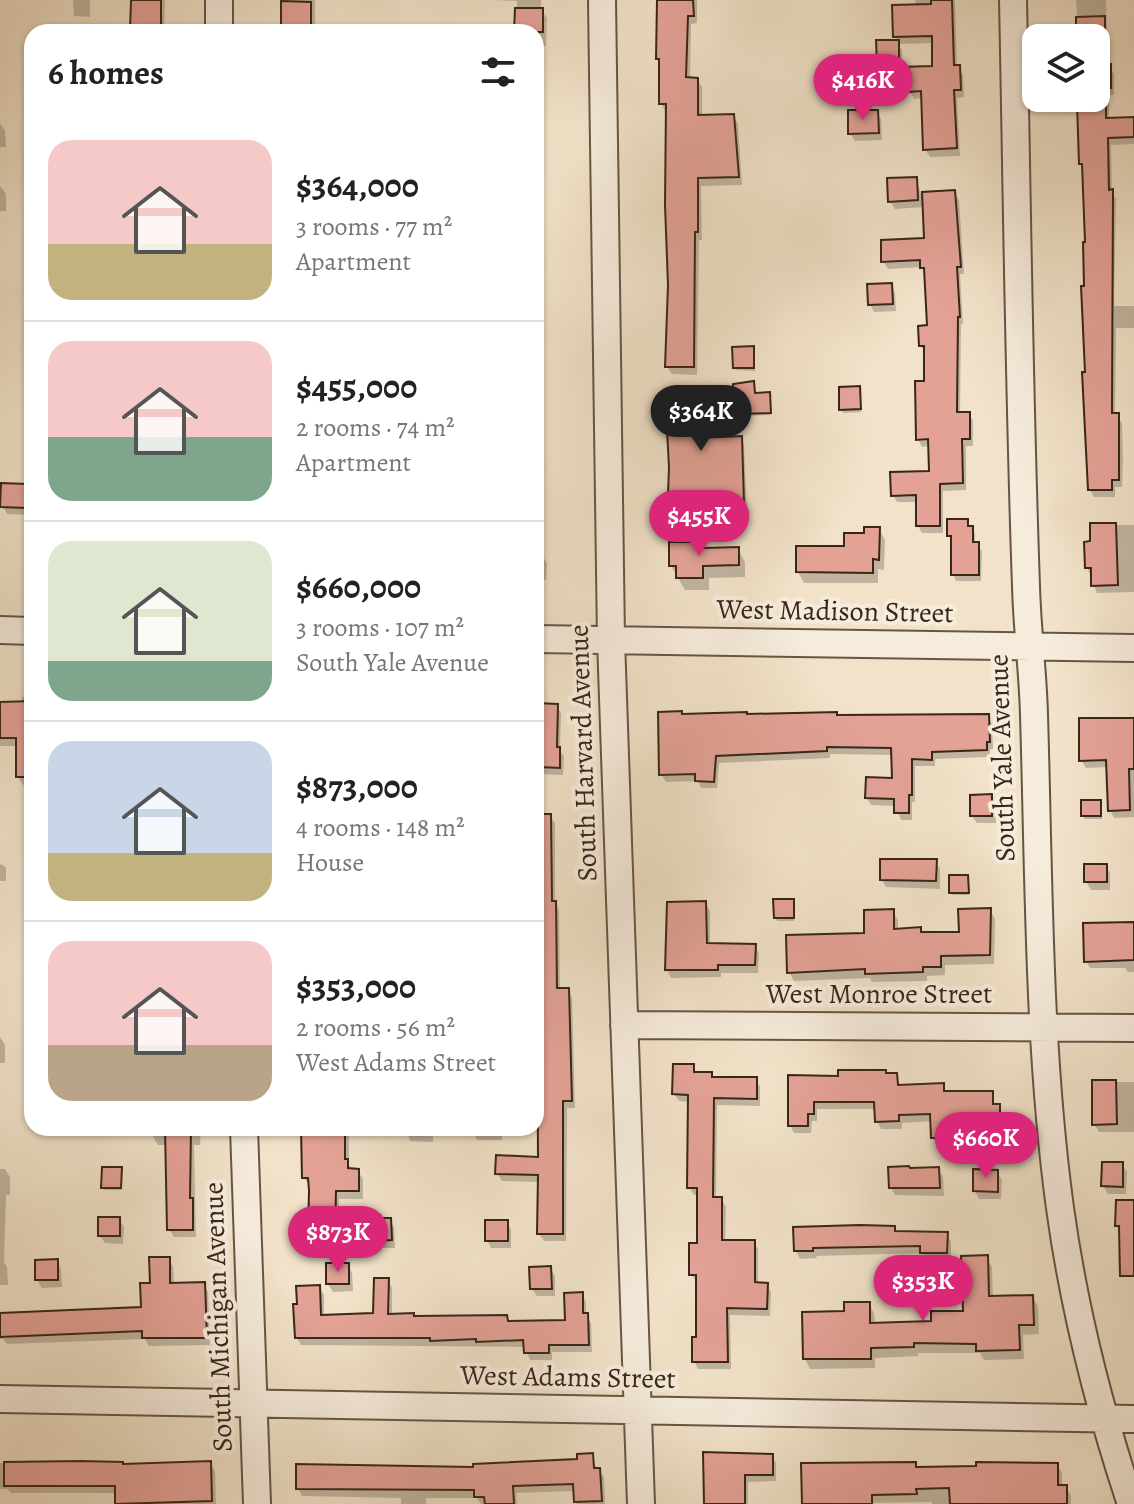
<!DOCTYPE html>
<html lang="en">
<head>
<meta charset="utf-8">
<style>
	:root { --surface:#fff; --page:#f6f6f6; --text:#222; --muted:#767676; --line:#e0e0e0; --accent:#db2777 }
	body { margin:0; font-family:Alegreya,serif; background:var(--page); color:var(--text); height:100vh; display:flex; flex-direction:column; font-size:30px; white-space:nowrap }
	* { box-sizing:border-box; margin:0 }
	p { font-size:26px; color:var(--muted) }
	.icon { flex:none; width:44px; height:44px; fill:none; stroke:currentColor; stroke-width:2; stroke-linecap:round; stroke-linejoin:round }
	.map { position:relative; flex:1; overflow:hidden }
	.side { position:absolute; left:24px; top:24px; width:520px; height:1112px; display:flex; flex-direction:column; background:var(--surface); border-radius:24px; box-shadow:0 2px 6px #0004 }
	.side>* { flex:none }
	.controls { position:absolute; left:1022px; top:24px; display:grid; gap:16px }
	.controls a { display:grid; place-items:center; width:88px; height:88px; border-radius:16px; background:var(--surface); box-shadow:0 2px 6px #0004; font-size:40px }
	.price { position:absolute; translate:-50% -68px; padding:0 18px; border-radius:28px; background:var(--accent); color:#fff; font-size:26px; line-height:52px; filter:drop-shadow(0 2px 4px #0008) }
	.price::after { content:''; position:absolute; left:50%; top:48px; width:24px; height:18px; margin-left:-12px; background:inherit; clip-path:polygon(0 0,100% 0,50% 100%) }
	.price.current { background:#222; color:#fff }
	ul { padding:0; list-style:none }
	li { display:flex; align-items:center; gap:24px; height:200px; padding:0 24px }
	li+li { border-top:2px solid var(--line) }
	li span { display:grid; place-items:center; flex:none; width:224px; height:160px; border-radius:24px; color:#555 }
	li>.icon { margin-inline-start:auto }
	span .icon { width:96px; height:96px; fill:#fffc; stroke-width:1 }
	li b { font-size:34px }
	h2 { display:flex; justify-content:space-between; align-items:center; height:96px; padding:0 24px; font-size:34px }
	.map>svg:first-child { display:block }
</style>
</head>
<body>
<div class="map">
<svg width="1134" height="1504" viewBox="0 0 1134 1504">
	<rect width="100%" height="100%" fill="#f1e2c9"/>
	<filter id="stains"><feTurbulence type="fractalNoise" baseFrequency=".0025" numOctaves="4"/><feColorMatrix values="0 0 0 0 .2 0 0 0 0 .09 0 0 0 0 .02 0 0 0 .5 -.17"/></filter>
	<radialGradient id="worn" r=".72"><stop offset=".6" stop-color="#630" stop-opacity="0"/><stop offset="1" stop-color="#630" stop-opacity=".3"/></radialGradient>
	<!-- shadow -->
	<path fill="#0003" fill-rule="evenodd" d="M73,0H90V17L74,16Z
		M133,0H165L164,32H134Z
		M283,0H315V32H283Z
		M495,0H541V10L547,18L546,46H536V32H516L517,1Z
		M659,0H697V23L691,24L690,79L697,80L702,87V117L733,116L738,124L742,185L701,186L702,240H699L697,375L672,374L667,367L670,285L668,111H665L661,103V64L658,59Z
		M915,0H955L957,67L963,75L964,97L957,98L960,156L930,157L925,149L923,98L914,99L911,93L872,94L868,86L898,42L895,36L916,6ZM934,43L935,68H902V50L898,44Z
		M1076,0H1106L1108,66L1114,74V95H1109V120L1134,119V144L1111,145L1112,193L1116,199L1114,306H1134V328H1116L1115,415L1122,423L1123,461L1122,487H1115V497H1094L1090,490L1087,244L1085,170L1081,164L1080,98H1096V38H1079Z
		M536,98L542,114L539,220L542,352L536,351Z
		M877,112L881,119L882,140L855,141L850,133Z
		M0,123L5,131L6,147H0Z
		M916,179L921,194L954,192L959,200L964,274H960L963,324H961L960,414H969L973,421V446H966V490L943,491V533H922L918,526V502H897L893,495L931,473V446L922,447L918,439L926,383L925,353L921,346L929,327L926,274L922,267L888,269L883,261L927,240L925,207L895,209L890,201Z
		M0,186L6,194V211H0Z
		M891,285L895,293L896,311L874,312L870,304Z
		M752,348L755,371L736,370L735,367Z
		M753,383L755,395L769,394L771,397V415L738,416L736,413Z
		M859,389L861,412L843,413L841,409Z
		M703,390L707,397L708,411L702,412L703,440L740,438L744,445L747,510L729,511L725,499L673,500L670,493Z
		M536,402L543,410L542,448H538L540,505L544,512L543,556L547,564L546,580L536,579Z
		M3,485L32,486L30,515L7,514L3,506Z
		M967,521L975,534V544L982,551L981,581H956L953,574V542L949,535Z
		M1092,525H1134V592L1097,593L1087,567L1092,543Z
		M879,529L885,540L884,570L878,569V583H804L798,572Z
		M701,544L705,550L738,549L745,562V577L709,578V590H685L671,566Z
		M22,697H32V785H23L18,777V746H0V703H22Z
		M536,705L556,706L561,713L560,751L564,756L563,775L536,774Z
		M682,716H987L992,724L993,749H990V757L935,759V766H915V802H912V820H901L896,806L871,805L867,798L894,780L893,755L830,754V758L719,763L717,788H701L698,781L666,782L661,774Z
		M1134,720V817L1114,818L1110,810L1109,767L1086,768L1081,760Z
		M991,796L995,804L996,823H977L972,816Z
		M1100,802L1102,819H1085L1083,816Z
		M536,816H550L555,823V902L559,910L560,990H568L572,998L575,1108H567L566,1241H544L539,1234L540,1182L502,1181L497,1173L540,1159V1108H536Z
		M935,861L940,869V889L886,887L882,880Z
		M0,864L6,867V881H0Z
		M1106,866L1110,873V890H1091L1086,882Z
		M967,877L969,895H953L951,892Z
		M792,901L794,921H777L776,918Z
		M705,903L710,911V945L754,946L759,953L758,973H721V977L671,978L667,970Z
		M990,910L995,919L994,964L945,965V975L927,976V981L872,982L870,978L794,981L789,972L866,935L892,911L898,920V930L920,929L923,934H961Z
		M1134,923V972H1128L1125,968H1090L1086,961Z
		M0,1037L5,1045V1063H0Z
		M693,1066L697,1074H711L714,1079H756L760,1087V1106L717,1105L716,1199H721L726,1207L725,1242H754L758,1249V1284L767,1285L771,1292L770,1316L730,1315L731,1369H698L694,1361L698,1339V1282L691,1275L699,1245V1195H694L689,1187L690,1102L679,1101L674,1094Z
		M896,1075L901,1087L943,1085L947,1093H991L996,1106L1003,1113L1004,1132L949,1133V1145H938L933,1138V1121L902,1123V1129H881L877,1121L876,1109H817V1121H812L811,1133H794L790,1125V1077Z
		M1094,1082H1134V1132H1099L1094,1124Z
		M153,1128H201L200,1145H194L196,1237H174L169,1229L167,1145H158L153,1137Z
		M304,1128H349V1165L352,1171H358L363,1179V1199H339L338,1245H315L310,1236V1186L304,1178Z
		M406,1128H433V1142L410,1141Z
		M472,1128H502V1140H477Z
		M1122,1164L1127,1172L1126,1194H1108L1103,1186Z
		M0,1169H5L10,1177V1195H6L4,1262L7,1267L8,1285H0Z
		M120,1169L122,1190H105L104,1187Z
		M938,1169L943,1177L944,1196L895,1195L891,1188L909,1170Z
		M997,1172L1002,1180L1001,1199H979L975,1191Z
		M119,1219L124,1227L123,1244L105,1243L100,1236Z
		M390,1220L394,1228L395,1248H378L373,1240Z
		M507,1222L511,1230V1248H491L487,1240Z
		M894,1228L897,1233L947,1234L951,1242V1261H926L922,1253L816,1256L817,1258L800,1259L796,1251Z
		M986,1257L992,1267L993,1298L1032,1297L1038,1306L1039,1334L1023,1335L1024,1359L984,1360L980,1353H918V1356L875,1358V1368L810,1369L805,1359L846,1313L869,1304L874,1313L875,1325L933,1323L965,1313Z
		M169,1259L173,1267L174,1285L203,1284L208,1292L210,1345L149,1346L145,1339L7,1344L3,1339H0V1315L143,1309L152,1285Z
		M57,1261L61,1269L62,1287L42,1288L37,1280Z
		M348,1265L352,1273L353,1291L333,1292L328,1284Z
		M550,1268L555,1276V1296H537L532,1289Z
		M388,1280L392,1288V1316L415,1318L506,1317L510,1323L567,1322L582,1294L586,1302V1315L591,1323L592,1352H552V1360H530L525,1347L301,1345L297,1338L319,1287L324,1295V1316L375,1314Z
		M705,1454L772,1456L776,1463V1481L748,1482V1504H706Z
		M592,1455L597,1470L604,1477L605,1504H577L575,1491L516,1493L517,1504H481L477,1498H426V1504H401V1498L302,1496L298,1488L475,1469L579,1461Z
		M0,1463H81L123,1466L210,1463L215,1471L216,1504H151L150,1496L142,1493H11L8,1489H0Z
		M915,1464L918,1469L1057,1465L1062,1473V1487H1066L1071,1496V1504H932V1502L804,1504Z"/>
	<!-- building -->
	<path fill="#e4a297" stroke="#382619" stroke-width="2" d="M131,0H161V32L130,31Z
		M657,0H693L694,16H688L686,77L698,78V115L734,114L739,177L698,178V232H695L694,367H665L668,285L665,205L666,104H659V59H656Z
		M931,0H952L954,65H960L961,90H954L957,148L923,150L921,91L908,92L907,86L866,87V65H877L876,40H899V67L932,66V36L893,37L892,5L931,4Z
		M281,1L311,2V32H281Z
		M515,8H543V32H514Z
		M1105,16V38H1076V17Z
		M1096,64H1111V88H1096Z
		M1106,102V118L1134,117V137L1108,138L1109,190L1113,189L1112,413H1119V480H1112V490H1088L1082,372H1085L1081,286H1084L1083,242H1085L1082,164H1079L1077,103Z
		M848,110H878L879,133L848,134Z
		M917,177L918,200L888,202L887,178Z
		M955,190L961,267H957L960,317H958L957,412H970V439H962L963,483L940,484V526H916V495L891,496L890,472L929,471L928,439L916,440L915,381H924V346H919L918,326L927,325L924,268H920V260L881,262V240L924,238L922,192Z
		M892,283L893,304L868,305L867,284Z
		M754,346V368H733L732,347Z
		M754,381L755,393L770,392L771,413L734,414L733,384Z
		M860,386L861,409L839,410V387Z
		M704,388L705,405H700L701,438L742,436L744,504L723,505L722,493L668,494L669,467L665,394Z
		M1,483L27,484L26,508L0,507Z
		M947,519H968V526H973V542H979V575H951V536H947Z
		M1090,523H1116L1118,585L1091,586V568H1085L1084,542L1090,541Z
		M864,527H880L879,560L873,559V573L796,572V546H844V533H864Z
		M669,542H703V548L739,547V565L703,566V578H676V566H669Z
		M32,701V777H16V738H0V702Z
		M536,703L558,704L557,747H560V768L539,767L540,726H536Z
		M682,711V714L747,712V714L837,712V715L989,714L990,742H987V750L932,752V760L912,759V795H909V813H894V799L865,798L866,777L892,778L891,748L827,747V751L716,756L714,782L695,781V774L659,775L658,712Z
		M1079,718H1134V769H1129L1130,810L1108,811L1106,760L1079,761Z
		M992,794V816H970V795Z
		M1081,800H1101V816H1081Z
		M536,814H551L552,901H556L557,988H569L572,1101H563V1234H537L538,1175L495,1174L496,1155L538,1157Z
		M880,859H937L936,881L880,880Z
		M1084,864H1107V882H1084Z
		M949,875H968L969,893H949Z
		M773,899H794V918H774Z
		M706,901L707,943L756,944L755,965H718V970H665L667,902Z
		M991,908L990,955L941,956V967H923V972L865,974V969L787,973L786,935L864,933V910L894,909V929L921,927V932H959L958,909Z
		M1134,922V960L1084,962L1083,923Z
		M673,1064H694V1072H712V1077H757V1099L714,1098L713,1197H722V1240H755V1282L768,1283L767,1309L727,1308L728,1362H692V1337H696V1275H689V1243H697V1188H687L688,1095L672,1094Z
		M838,1070H886V1073H897L898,1085L944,1083V1091H993V1104H1000V1125L945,1126L946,1138H931L930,1114L899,1115V1121L875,1122L874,1102H814V1114H808V1126H788V1075L838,1076Z
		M1092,1080H1116L1117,1124L1092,1125Z
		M165,1128H191L190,1198H193V1230H167Z
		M301,1128H345V1159H348V1168L359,1169V1191H336L335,1237H308L309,1190L308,1178H302Z
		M1102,1162H1123V1187L1101,1186Z
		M909,1166L910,1168L939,1167L940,1188H889L888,1167Z
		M102,1167H122L121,1188H101Z
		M973,1169L998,1170V1192L973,1191Z
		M1116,1200H1134V1276H1120L1119,1226H1115Z
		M98,1217H120V1236H98Z
		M371,1218H391L392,1240L371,1241Z
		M485,1220H508V1241H485Z
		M860,1225L895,1226V1231L948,1232L947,1253H920V1246L813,1248V1251H794L793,1227Z
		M988,1255L989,1296L1033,1295L1034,1325H1019L1020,1350L976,1351V1344L914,1343V1347L871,1348V1359H803L802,1312L844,1311V1302H870V1323L931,1321V1311H963L961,1256Z
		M149,1257H170V1283L205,1282L207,1338H142V1331L0,1337V1313L141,1307L140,1283H150Z
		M58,1259V1280H35V1260Z
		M326,1263H349V1284H326Z
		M551,1266L552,1289H530L529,1267Z
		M374,1278H389L388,1314L414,1313V1316L507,1315L508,1321L565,1320L564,1293L583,1292V1313H588L589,1345H549V1353H524L523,1340L476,1342V1339L430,1341V1338H295L293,1304H297L296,1286L320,1285L321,1315L373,1313Z
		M703,1452L773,1454V1475H745V1504H704Z
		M593,1453L594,1468H600L602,1501L574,1502L573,1484L513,1486L514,1504H485L484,1497H474V1490L296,1489V1464L473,1467V1464L577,1459V1454Z
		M81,1461L123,1462V1464L211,1461L212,1501L115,1504V1486H4V1462Z
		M916,1462V1467L976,1466V1462L1058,1463V1485H1067V1504H950L949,1488L916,1489L917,1494L872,1495V1504H802L801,1463Z"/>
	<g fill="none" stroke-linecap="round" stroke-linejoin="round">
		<defs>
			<path id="minor" d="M219,0V32
				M602,0L611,640L641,1504
				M1013,0C1017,195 1019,391 1026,586C1027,629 1033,672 1034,715C1039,878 1038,1047 1060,1208C1074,1309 1099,1408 1131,1504
				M0,630L32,631
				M536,639L1134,648
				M624,1025L1134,1028
				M244,1128L257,1504
				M0,1399L1134,1419"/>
		</defs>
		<!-- minor casing -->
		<use href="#minor" stroke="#665545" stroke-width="30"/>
		<!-- minor -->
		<use href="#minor" stroke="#f6ecdc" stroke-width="26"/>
	</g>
	<g text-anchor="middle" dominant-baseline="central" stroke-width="8" stroke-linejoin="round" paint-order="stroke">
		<!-- street labels -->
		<g font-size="28" fill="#382619" stroke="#f6ecdc">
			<text transform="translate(835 611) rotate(1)">West Madison Street</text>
			<text transform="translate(583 753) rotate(-92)">South Harvard Avenue</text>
			<text transform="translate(1002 758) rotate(-92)">South Yale Avenue</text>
			<text x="879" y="994">West Monroe Street</text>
			<text transform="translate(218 1317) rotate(-92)">South Michigan Avenue</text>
			<text transform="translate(568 1377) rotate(1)">West Adams Street</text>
		</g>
	</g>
	<rect width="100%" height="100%" filter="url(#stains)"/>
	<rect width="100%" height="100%" fill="url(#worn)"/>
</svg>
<div class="controls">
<a><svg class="icon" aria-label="layers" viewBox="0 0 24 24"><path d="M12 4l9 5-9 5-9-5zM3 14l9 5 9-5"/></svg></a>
</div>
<b class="price" style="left:863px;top:122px">$416K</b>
<b class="price current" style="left:701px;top:453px">$364K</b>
<b class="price" style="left:699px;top:558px">$455K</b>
<b class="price" style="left:986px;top:1180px">$660K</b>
<b class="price" style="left:338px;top:1274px">$873K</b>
<b class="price" style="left:923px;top:1323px">$353K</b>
<section class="side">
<h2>6 homes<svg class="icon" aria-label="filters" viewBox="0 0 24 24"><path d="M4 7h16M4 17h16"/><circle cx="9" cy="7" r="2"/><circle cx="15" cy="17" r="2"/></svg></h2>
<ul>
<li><span style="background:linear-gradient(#f6c9c9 65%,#c2b280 0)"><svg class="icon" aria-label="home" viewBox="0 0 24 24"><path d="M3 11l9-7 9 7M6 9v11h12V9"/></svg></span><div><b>$364,000</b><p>3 rooms · 77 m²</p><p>Apartment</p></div></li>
<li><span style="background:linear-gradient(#f6c9c9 60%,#7fa58c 0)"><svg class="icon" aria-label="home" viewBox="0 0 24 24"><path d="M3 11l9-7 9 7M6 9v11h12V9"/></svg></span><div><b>$455,000</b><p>2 rooms · 74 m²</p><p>Apartment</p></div></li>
<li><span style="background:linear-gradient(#dfe7d0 75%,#7fa58c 0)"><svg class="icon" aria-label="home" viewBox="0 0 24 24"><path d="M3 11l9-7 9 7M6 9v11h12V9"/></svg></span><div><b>$660,000</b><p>3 rooms · 107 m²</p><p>South Yale Avenue</p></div></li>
<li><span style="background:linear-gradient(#c9d6e8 70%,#c2b280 0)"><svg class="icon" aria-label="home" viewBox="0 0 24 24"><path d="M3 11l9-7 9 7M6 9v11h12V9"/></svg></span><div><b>$873,000</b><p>4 rooms · 148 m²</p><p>House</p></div></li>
<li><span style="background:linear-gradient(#f6c9c9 65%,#b9a48a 0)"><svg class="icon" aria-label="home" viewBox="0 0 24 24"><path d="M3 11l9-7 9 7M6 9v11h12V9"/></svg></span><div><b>$353,000</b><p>2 rooms · 56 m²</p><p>West Adams Street</p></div></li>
</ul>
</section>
</div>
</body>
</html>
